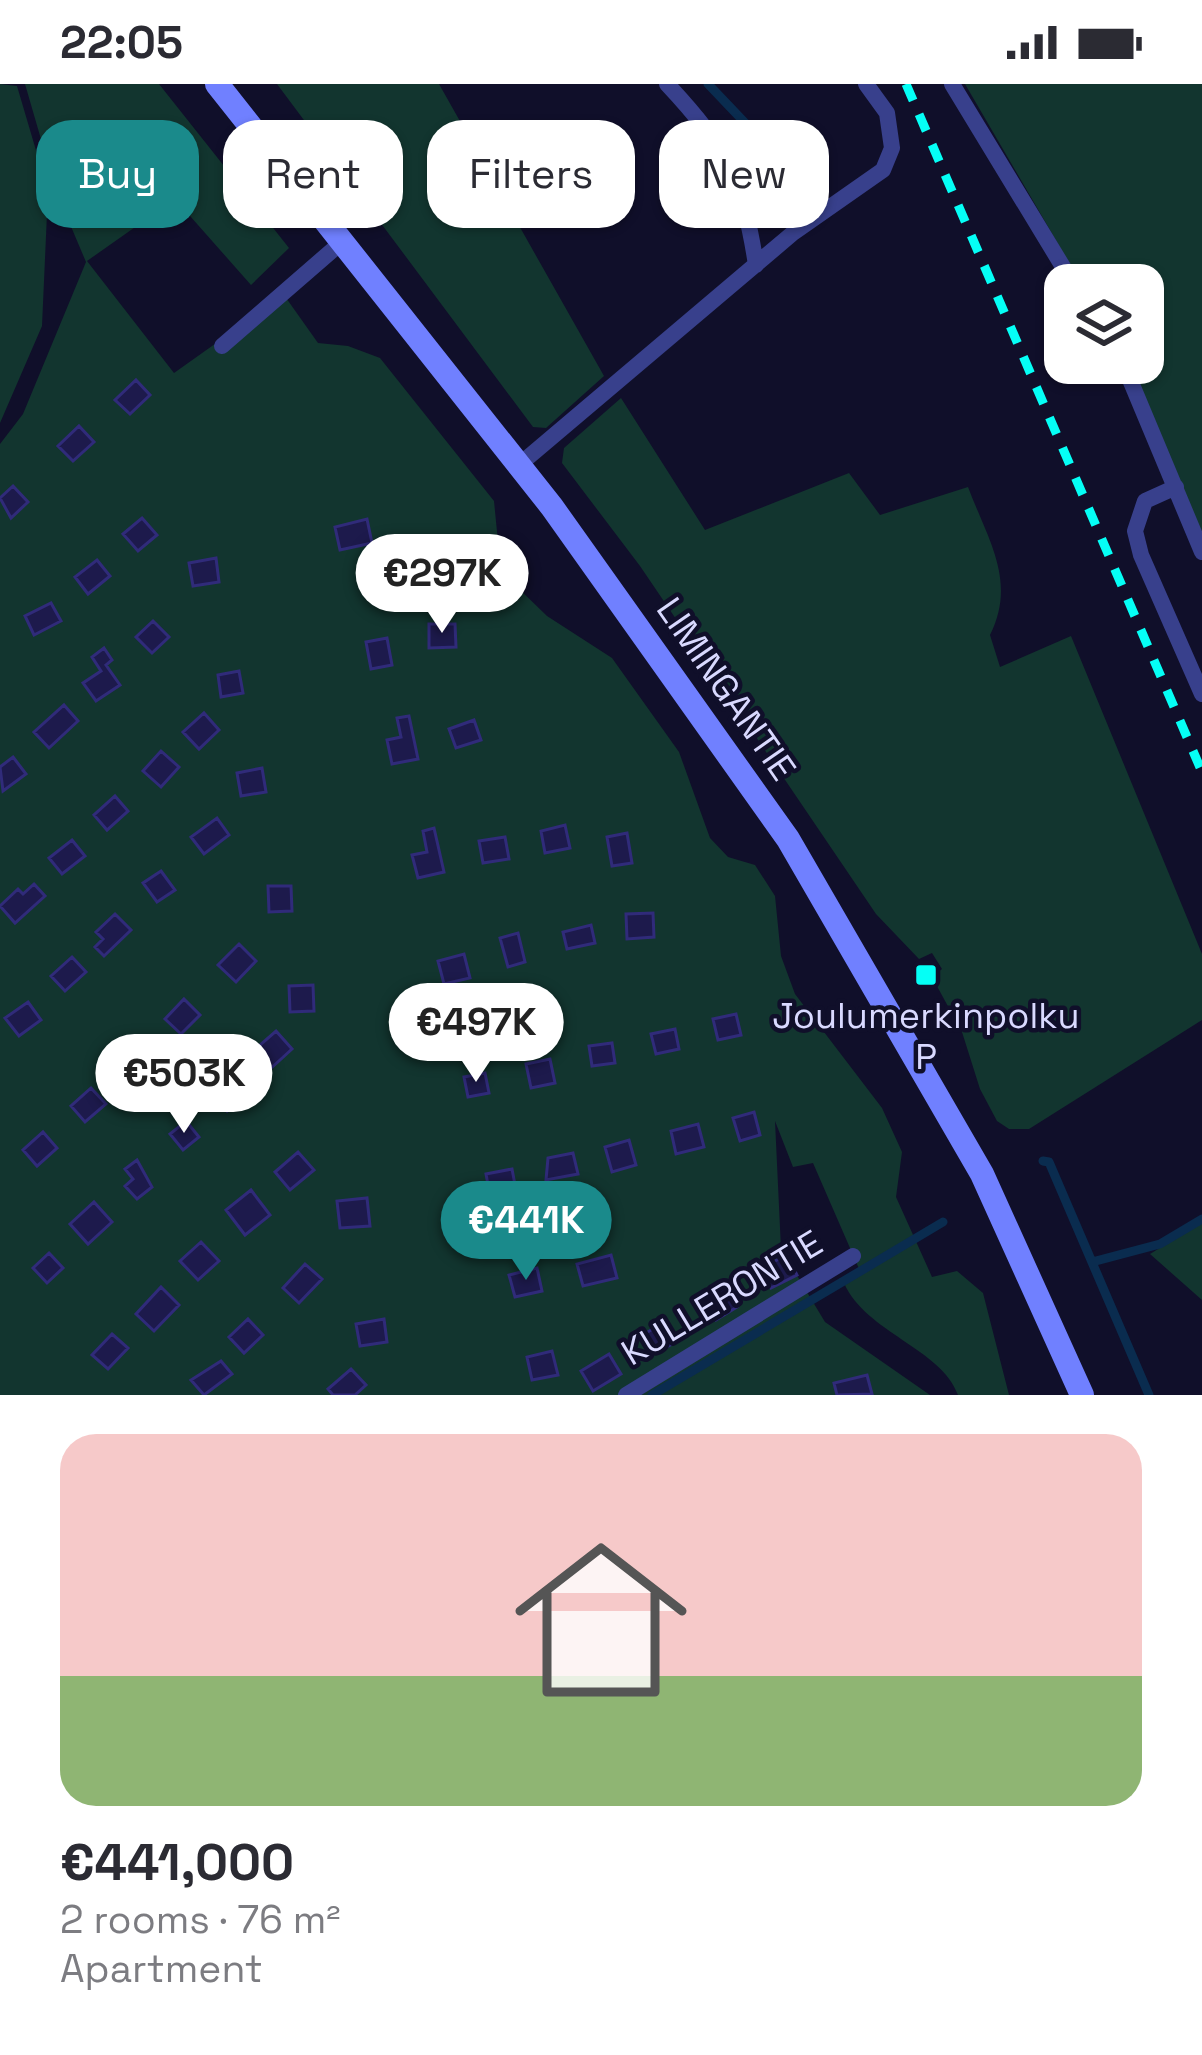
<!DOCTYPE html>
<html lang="en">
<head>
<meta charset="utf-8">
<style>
	:root { --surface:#fff; --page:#f7f7f7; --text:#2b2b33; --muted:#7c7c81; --accent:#1a8a8b }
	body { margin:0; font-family:"Space Grotesk",sans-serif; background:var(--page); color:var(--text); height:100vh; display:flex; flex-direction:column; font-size:45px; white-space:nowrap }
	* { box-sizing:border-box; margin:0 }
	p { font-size:39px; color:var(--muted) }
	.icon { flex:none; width:66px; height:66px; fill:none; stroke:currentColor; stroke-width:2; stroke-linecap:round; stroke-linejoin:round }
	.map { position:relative; height:1311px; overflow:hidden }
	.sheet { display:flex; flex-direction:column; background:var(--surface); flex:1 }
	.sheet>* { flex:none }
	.guide { position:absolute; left:36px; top:36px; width:1131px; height:108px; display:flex; gap:24px }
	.controls { position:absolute; left:1044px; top:180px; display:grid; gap:24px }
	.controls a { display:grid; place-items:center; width:120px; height:120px; border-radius:24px; background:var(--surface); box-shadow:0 3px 9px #0004; font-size:60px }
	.price { position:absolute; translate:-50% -102px; padding:0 27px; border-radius:42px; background:#fff; color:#222; font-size:39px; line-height:78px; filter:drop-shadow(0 3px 6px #0008) }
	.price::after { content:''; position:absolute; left:50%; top:72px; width:36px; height:27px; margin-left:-18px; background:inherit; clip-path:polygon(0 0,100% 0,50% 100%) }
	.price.active { background:var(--accent); color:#fff }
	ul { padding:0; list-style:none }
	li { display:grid; align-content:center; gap:24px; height:636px; padding:0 60px }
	li span { display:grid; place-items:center; height:372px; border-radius:36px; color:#555 }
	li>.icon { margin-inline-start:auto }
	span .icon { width:216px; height:216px; fill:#fffc; stroke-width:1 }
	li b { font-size:51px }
	.chip { padding:0 42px; border-radius:36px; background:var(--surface); box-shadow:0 3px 9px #0004; font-size:42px; line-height:108px }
	.chip.active { background:var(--accent); color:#fff }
	.status { display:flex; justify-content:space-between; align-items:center; height:84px; padding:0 60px; background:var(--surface); direction:ltr }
	.status svg { height:33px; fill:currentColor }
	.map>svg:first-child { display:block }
</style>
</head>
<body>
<div class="status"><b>22:05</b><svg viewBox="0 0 49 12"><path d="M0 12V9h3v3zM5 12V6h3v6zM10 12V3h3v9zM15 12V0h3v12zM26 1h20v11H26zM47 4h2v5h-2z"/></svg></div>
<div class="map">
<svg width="1202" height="1311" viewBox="0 0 1202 1311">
	<rect width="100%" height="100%" fill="#100f2a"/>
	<!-- green -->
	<path fill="#12352f" d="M0,0L17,2L48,107L42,242L0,339Z
		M25,0H159L289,164L251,201L175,115L87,177L174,289L284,211L318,259L348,262L380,274L494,417L499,468L514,500L547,532L612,574L679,668L710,754L728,773L755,781L775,812L781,872L795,910L882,1024L902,1068L896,1113L932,1193L957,1187L983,1209L1009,1311H958C942,1265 865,1248 844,1199L860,1187L813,1079L793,1083L775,1037L781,1165L825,1238L930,1311H0V360L23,330L86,178L56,107Z
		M277,0H439L604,292L546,344L533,343Z
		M965,0H1202V451L1128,279H1143V201H1082Z
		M621,314L705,446L849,389L880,431L968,403C988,456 1017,497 990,551L1000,583L1071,552L1202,870V936L1029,1045H1009L997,1037L980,1005L962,948L932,893L942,885L932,869L919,875L876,830L640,482L562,379L564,364Z
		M1202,1138V1216L1150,1170Z"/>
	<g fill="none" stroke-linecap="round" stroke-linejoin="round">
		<!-- stream -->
		<path stroke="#0a2c4f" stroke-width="9" d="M708,0L787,83L802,115
			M1043,1077L1049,1078L1149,1311
			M1092,1178L1160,1160L1202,1135
			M652,1311L943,1138"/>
	</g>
	<!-- building -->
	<path fill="#1d1a4c" stroke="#302b7a" stroke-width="3" d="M136,296L150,311L130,330L115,316Z
		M79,342L94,358L73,377L58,362Z
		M13,402L28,418L11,434L0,414Z
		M142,434L157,451L138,467L123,450Z
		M367,435L372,459L340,466L335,443Z
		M216,474L219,498L193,502L189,479Z
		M97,476L110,492L88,510L75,493Z
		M51,519L61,537L34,551L25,532Z
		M153,537L169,553L152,569L136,553Z
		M429,540H455L456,563L429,564Z
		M387,554L392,581L371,585L366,558Z
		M104,564L112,576L106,581L120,601L96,617L83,599L101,587L92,573Z
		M239,587L243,609L221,613L218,591Z
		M64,621L78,637L49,664L34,648Z
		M204,629L219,646L199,665L183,648Z
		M409,632L418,675L392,680L387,656L401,653L397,634Z
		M474,636L481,656L456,664L449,645Z
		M161,667L179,683L161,703L143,687Z
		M13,673L26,690L3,707L0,683Z
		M262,684L266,708L241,712L237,689Z
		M115,712L128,727L107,746L94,731Z
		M217,734L229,751L204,770L191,753Z
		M565,741L570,764L545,769L541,747Z
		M434,744L444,788L418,794L412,771L427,768L423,747Z
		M627,749L632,779L612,782L607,753Z
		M505,753L509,775L483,779L479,757Z
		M72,756L85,772L62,790L49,774Z
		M161,787L175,806L157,818L143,799Z
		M34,800L45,812L15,839L0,822L18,805L23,810Z
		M268,802H291L292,827L269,828Z
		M653,829L654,853L627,855L626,830Z
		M115,830L131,846L104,872L95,863L103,855L96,848Z
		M591,841L595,859L567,865L563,848Z
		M518,849L525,878L508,883L500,854Z
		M239,860L256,877L236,898L218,881Z
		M464,870L470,894L444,900L438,877Z
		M72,873L86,888L65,907L51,892Z
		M313,901L314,927L290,928L289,902Z
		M184,915L200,931L181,950L165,935Z
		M28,918L41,936L19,952L5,934Z
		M736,930L741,951L718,956L713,935Z
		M675,945L679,965L656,970L651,950Z
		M276,947L292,965L268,987L251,969Z
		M135,959L150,977L128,997L112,980Z
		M612,959L615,979L592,982L589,962Z
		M550,975L555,999L531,1004L526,980Z
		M234,987L250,1002L227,1027L211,1012Z
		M485,989L489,1009L468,1013L464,993Z
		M91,1004L106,1020L85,1038L71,1022Z
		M754,1028L760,1051L740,1057L733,1034Z
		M186,1037L199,1053L183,1066L170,1050Z
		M698,1040L704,1063L676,1070L671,1047Z
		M43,1048L57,1064L37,1082L23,1066Z
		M629,1056L636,1081L612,1088L605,1063Z
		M298,1068L314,1086L290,1106L275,1088Z
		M573,1069L578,1090L546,1096L548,1074Z
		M137,1076L152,1103L137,1115L125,1102L133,1095L125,1085Z
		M512,1085L516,1106L490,1112L486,1090Z
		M251,1106L270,1131L245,1151L226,1126Z
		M367,1114L370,1142L340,1144L337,1117Z
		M94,1118L112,1138L88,1160L70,1140Z
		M201,1158L219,1177L198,1196L180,1177Z
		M49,1169L63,1184L47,1199L33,1184Z
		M611,1171L617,1194L583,1202L577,1180Z
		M787,1171L797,1191L771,1204L761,1184Z
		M305,1180L322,1195L299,1219L283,1204Z
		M537,1184L542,1207L515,1213L509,1191Z
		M725,1202L737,1223L716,1236L704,1214Z
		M161,1203L179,1221L154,1247L136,1230Z
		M248,1235L263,1251L244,1269L229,1253Z
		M384,1235L387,1258L360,1262L356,1240Z
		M663,1239L674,1259L656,1269L646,1249Z
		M112,1250L128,1264L108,1285L92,1271Z
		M552,1267L558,1291L532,1296L527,1273Z
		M609,1270L621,1290L593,1307L581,1287Z
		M221,1277L232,1290L204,1311L191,1296Z
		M351,1285L366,1301L355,1311H333L328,1305Z
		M867,1291L872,1310L837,1311L834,1299Z"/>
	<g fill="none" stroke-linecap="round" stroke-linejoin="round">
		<!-- lane -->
		<path stroke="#38408c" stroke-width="16" d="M667,0C726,63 743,96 756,181
			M952,0L1074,201
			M222,262L343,157
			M1123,279L1202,468
			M519,381L793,149L883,86L892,64L887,29L866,0
			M1176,403L1145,417L1135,447L1141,471L1202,610
			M626,1311L853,1172"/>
		<!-- secondary -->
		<path stroke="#7080ff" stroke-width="24" d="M217,0L552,423L788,755L982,1090L1082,1311"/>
		<!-- rail -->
		<path stroke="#05fff6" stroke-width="9" stroke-dasharray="18 15" stroke-linecap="butt" d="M906,0L1202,688"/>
	</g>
	<!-- markers -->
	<rect fill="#05fff6" stroke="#100f2a" stroke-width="4.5" x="914" y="879" width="24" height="24" rx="6"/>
	<g text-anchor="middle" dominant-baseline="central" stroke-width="9" stroke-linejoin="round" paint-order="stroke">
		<!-- street labels -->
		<g font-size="36" fill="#d9d9ff" stroke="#100f2a">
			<text transform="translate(726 605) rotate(55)">LIMINGANTIE</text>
			<text transform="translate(722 1214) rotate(-31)">KULLERONTIE</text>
		</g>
		<!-- poi labels -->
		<g font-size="36" fill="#d9d9ff" stroke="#100f2a">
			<text x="926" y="932">Joulumerkinpolku<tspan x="926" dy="41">P</tspan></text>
		</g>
	</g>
</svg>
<div class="controls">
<a><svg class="icon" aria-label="layers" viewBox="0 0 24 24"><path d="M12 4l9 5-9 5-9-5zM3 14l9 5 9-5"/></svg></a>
</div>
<b class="price" style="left:442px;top:552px">€297K</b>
<b class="price" style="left:476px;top:1001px">€497K</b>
<b class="price" style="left:184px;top:1052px">€503K</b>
<b class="price active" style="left:526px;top:1199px">€441K</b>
<div class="guide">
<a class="chip active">Buy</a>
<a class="chip">Rent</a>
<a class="chip">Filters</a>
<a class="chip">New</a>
</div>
</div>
<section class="sheet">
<ul>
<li><span style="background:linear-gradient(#f6c9c9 65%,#8fb573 0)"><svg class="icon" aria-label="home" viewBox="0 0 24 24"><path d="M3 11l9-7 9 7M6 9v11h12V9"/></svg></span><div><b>€441,000</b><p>2 rooms · 76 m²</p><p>Apartment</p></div></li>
</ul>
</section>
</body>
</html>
